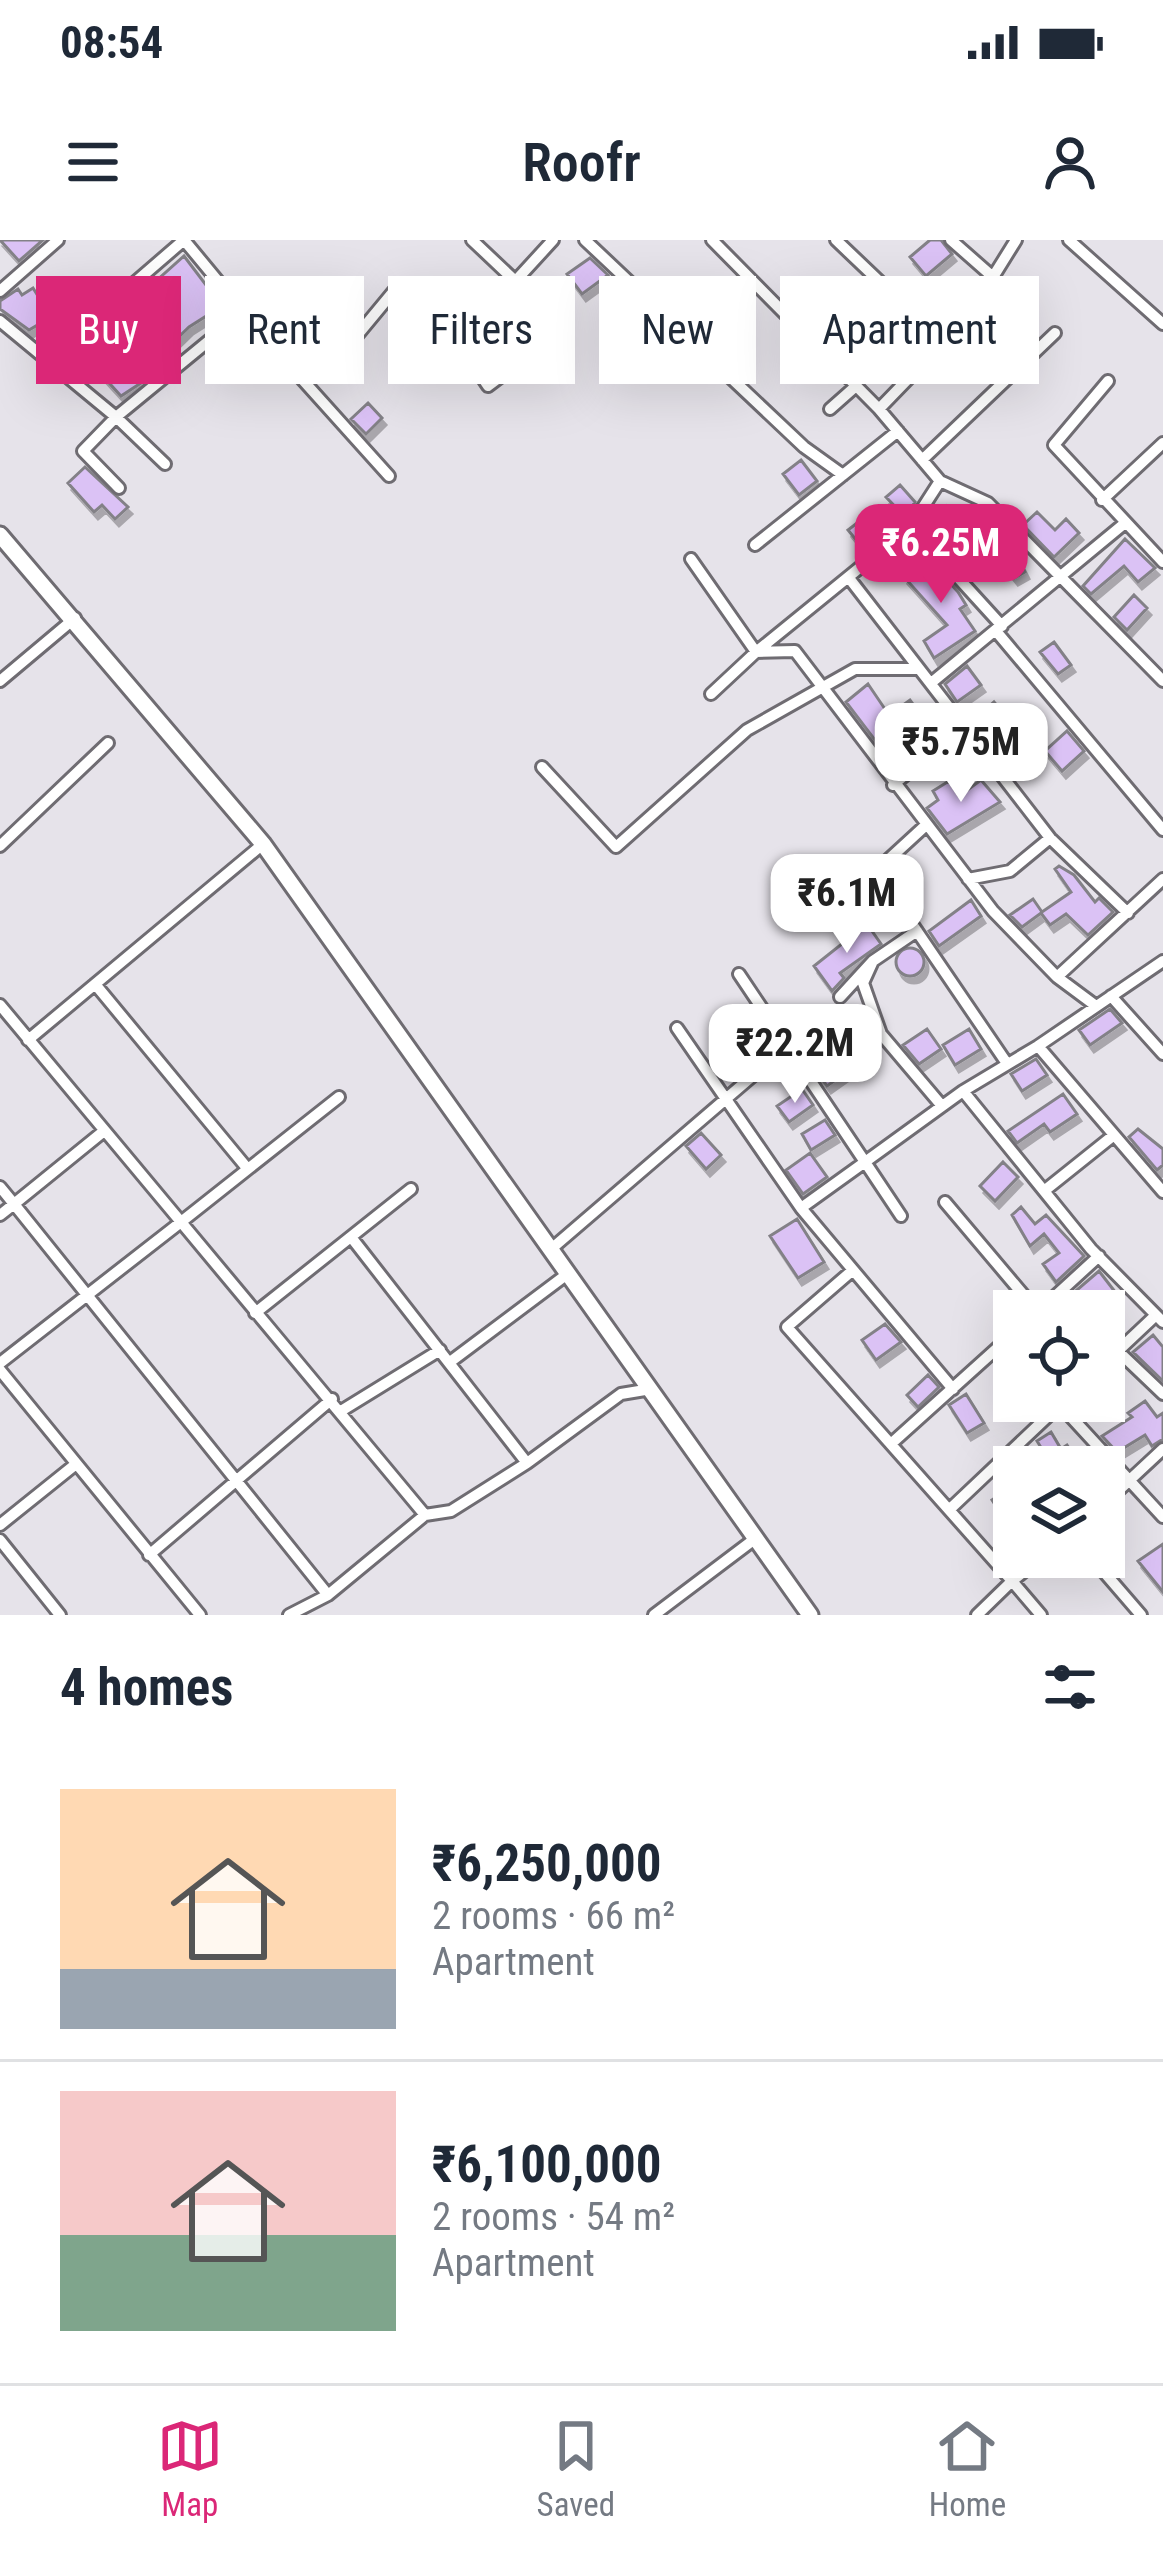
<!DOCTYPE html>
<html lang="en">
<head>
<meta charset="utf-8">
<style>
	:root { --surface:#fff; --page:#f2f2f3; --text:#1f2937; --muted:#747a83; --line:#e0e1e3; --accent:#db2777 }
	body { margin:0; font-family:"Roboto Condensed",sans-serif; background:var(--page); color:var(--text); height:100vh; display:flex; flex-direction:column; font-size:45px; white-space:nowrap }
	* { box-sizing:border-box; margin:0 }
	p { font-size:39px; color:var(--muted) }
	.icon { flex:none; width:66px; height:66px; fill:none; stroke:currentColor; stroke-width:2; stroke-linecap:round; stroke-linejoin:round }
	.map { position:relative; height:1375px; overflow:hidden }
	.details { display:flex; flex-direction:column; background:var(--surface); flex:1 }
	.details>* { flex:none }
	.hud { position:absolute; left:36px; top:36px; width:1092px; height:108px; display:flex; gap:24px }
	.fabs { position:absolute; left:993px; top:1050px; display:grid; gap:24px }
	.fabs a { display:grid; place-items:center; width:132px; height:132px; border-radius:0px; background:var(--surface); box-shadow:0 12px 48px #0002; font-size:60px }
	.price { position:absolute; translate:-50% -102px; padding:0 27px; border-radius:24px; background:#fff; color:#222; font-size:39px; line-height:78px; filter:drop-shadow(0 3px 6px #0008) }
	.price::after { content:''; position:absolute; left:50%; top:72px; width:36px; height:27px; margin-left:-18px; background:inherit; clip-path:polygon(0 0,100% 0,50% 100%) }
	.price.on { background:var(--accent); color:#fff }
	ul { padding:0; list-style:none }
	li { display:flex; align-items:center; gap:36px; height:300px; padding:0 60px }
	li+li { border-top:3px solid var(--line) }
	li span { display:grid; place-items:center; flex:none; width:336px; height:240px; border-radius:0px; color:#555 }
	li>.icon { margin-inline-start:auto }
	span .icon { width:144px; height:144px; fill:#fffc; stroke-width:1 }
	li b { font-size:51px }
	h2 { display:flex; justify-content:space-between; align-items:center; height:144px; padding:0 60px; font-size:51px }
	.tag { padding:0 42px; border-radius:0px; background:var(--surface); box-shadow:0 12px 48px #0002; font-size:42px; line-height:108px }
	.tag.on { background:var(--accent); color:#fff }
	.status { display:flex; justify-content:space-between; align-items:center; height:84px; padding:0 60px; background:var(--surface); direction:ltr }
	.status svg { height:33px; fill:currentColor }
	header { display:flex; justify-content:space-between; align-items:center; height:156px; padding:0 60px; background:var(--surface); font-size:54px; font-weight:600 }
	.dock { display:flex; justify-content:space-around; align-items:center; height:168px; border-top:3px solid var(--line); background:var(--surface); font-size:33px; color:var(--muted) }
	.dock a { display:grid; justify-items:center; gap:6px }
	.dock .on { color:var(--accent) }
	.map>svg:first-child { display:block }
</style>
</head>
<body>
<div class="status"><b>08:54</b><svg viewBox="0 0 49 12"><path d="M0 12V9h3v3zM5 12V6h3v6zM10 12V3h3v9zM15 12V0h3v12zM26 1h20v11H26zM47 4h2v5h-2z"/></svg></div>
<header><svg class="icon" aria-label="menu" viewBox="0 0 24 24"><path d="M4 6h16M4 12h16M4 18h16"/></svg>Roofr<svg class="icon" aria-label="person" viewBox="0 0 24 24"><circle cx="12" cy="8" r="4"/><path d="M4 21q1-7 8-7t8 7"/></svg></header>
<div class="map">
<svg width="1163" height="1375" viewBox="0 0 1163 1375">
	<defs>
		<filter id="shadow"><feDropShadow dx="4" dy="7" stdDeviation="0" flood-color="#0004"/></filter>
	</defs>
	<rect width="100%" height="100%" fill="#e6e3ea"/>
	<!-- building -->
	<path fill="#dbc2f5" stroke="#838187" stroke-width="3" filter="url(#shadow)" d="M0,0H43L19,21Z
		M930,0H941L952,14L926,36L910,17Z
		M184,16L222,66L189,87L143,132L147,139L121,156L79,110Z
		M590,18L608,35L582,54L567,34Z
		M33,48L38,56L46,49L71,75L51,94L41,83L29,90L0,69V61L18,49L22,55Z
		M489,88L504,103L485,122L472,105Z
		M368,163L382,178L366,194L351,179Z
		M801,220L817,241L799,255L783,234Z
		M85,227L128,267L115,279L102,265L94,272L68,243Z
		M900,245L915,262L905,277L886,257Z
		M947,266L960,280L941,305L929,291Z
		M976,268L1010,302L1025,332L1014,338L965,278Z
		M1037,272L1055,290L1066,279L1079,293L1054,317L1023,285Z
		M866,276L883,297L865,311L848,290Z
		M1125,299L1155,328L1138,342L1124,326L1091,354L1083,346Z
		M927,318L958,352L966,365L960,369L975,391L934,418L924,401L947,385L904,337Z
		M1134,355L1147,368L1127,390L1114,377Z
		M1054,402L1071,425L1058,434L1040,412Z
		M967,426L981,445L957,462L945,444Z
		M868,444L889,475L910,460L926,482L915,490L923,502L916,507L919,511L897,529L846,462Z
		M994,462L1007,477L986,496L973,481Z
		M1067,491L1084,511L1062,531L1045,511Z
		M1029,494L1041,513L1012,530L1001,511Z
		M981,540L1000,562L947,594L927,568L938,560L933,551L949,541L959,556Z
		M1059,626L1074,635L1095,662L1099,658L1113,672L1088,695L1066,674L1050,685L1041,673L1022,687L1010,675L1033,659L1042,672L1071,652L1055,629Z
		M971,660L981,676L939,706L929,691Z
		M867,684L881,704L840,733L844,738L832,751L814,726Z
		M896 722a14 14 0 1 1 28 0a14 14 0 1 1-28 0Z
		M1110,769L1122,783L1090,805L1079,790Z
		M927,789L941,809L919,824L903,805Z
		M969,789L981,809L955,825L943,805Z
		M837,810L851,829L827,846L813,827Z
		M1036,819L1047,835L1022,851L1011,834Z
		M802,849L813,865L789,882L777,866Z
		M1063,854L1077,874L1050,892L1044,884L1017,903L1008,891Z
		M825,880L835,895L811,910L802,894Z
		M1138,889L1163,909V925L1157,930L1129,897Z
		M701,893L721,915L706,929L686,906Z
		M810,913L827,937L803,954L786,930Z
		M1003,922L1018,937L995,961L980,946Z
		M1021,967L1035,984L1046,975L1084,1016L1056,1042L1043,1024L1059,1013L1044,994L1030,1006L1012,975Z
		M797,979L824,1022L798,1038L770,996Z
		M1099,1031L1119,1057L1098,1071H1082L1071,1055Z
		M885,1084L901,1102L876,1120L862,1100Z
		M1153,1095L1163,1107V1141L1133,1112Z
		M928,1135L939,1147L918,1167L907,1155Z
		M966,1154L984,1183L967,1193L949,1165Z
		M1145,1161L1157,1177L1163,1173V1199L1152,1206L1145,1195L1117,1212L1102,1196L1132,1177L1128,1173Z
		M1051,1192L1061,1209L1067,1205L1082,1227H1053L1037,1201Z
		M1007,1250L1014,1260V1313L1008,1317L995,1298L1010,1288L992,1260Z
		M1163,1304V1352L1138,1321Z"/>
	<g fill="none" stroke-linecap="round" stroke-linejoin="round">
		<defs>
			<path id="street" d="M184,0L265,98
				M472,0L567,90
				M585,0L804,207L843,235
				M712,0L879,169L969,76L993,37L951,0
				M836,0L942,101
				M1069,0L1163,84
				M993,37L1016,0
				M0,51L58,0
				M0,81L116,177L228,85L241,98H265L389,236
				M345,110L398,46L459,103L488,146L520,122
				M44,121L184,0
				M435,129L553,0
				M1108,141L1054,205L1163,322
				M830,169L856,146
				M879,169L940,241L911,286L1002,386
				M922,220L1055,93
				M940,241L988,263L1163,441
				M119,248L83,211L116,177L165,224
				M1102,260L1163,203
				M755,305L898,191
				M691,319L756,412L911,286
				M849,338L1050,598L1128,673
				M996,391L1163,590
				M0,441L75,378
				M931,443L1125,283
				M711,454L756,412L795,411L993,671L1057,737L1163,639
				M542,527L616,607L747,490L855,429H916
				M893,545L961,489
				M925,586L876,631L1006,822
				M0,606L108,503
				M968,639L1010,631L1050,598
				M873,721L863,743L881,794L942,866
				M739,734L865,922L801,968
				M1057,737L1096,766
				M95,744L247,928
				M1111,756L1163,814
				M840,757L873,721L917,691
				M0,765L181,982L339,857
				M677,788L801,968L953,1149
				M28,800L263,604
				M1038,806L1163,721
				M963,851L1091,1009L1163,1082
				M0,947L14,964L104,891
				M1044,951L1114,895
				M945,962L1037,1071
				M0,975L14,964L328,1355
				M901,976L865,922L963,851L1038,806L1163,952
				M550,1010L785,808
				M853,1030L787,1087L1012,1341L977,1375
				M1039,1071L1099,1016
				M255,1073L411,949
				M1118,1111L1163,1154
				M450,1122L566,1035
				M0,1123L181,982L425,1275L451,1271L527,1223L351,997
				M1104,1124L1156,1075
				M0,1130L200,1375
				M1060,1165L1163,1277
				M341,1171L440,1110
				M893,1202L1014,1093
				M527,1223L621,1154L651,1149
				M1104,1264L1163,1209
				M950,1269L1064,1161
				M0,1285L76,1224
				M0,1300L60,1375
				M149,1315L332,1159
				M1091,1317L1141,1375
				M289,1375L328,1355L425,1275
				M654,1375L756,1298
				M1041,1375L1012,1341L1042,1317"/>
			<path id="secondary" d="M0,295L263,604L810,1375"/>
		</defs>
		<!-- street casing -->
		<use href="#street" stroke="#6f6c72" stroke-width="16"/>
		<!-- secondary casing -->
		<use href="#secondary" stroke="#6f6c72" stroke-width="21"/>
		<!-- street -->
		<use href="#street" stroke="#fff" stroke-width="10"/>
		<!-- secondary -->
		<use href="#secondary" stroke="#fff" stroke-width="15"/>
	</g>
</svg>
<div class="fabs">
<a><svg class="icon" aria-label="locate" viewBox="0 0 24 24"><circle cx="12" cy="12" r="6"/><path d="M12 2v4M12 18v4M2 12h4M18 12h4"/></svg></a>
<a><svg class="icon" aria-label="layers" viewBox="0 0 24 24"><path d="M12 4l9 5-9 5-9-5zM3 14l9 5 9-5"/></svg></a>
</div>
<b class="price on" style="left:941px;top:366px">₹6.25M</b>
<b class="price" style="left:961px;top:565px">₹5.75M</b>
<b class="price" style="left:847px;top:716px">₹6.1M</b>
<b class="price" style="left:795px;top:866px">₹22.2M</b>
<div class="hud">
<a class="tag on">Buy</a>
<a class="tag">Rent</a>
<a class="tag">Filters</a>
<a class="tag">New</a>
<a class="tag">Apartment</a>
</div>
</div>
<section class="details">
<h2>4 homes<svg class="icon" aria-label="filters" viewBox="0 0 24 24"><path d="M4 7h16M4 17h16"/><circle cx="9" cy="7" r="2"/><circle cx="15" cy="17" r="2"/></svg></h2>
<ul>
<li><span style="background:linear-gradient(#ffd9b3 75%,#9aa5b1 0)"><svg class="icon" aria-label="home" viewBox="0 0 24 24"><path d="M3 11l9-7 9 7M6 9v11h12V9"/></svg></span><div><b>₹6,250,000</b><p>2 rooms · 66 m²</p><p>Apartment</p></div></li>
<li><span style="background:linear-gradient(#f6c9c9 60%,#7fa58c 0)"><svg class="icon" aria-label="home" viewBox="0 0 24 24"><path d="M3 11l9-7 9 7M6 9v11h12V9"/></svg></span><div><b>₹6,100,000</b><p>2 rooms · 54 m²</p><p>Apartment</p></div></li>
</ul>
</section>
<nav class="dock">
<a class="on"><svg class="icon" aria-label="map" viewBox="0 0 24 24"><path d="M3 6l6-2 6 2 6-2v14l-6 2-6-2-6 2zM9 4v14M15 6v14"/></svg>Map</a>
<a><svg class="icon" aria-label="saved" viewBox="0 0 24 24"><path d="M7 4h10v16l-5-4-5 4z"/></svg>Saved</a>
<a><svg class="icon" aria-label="home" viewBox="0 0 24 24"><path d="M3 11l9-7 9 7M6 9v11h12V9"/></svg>Home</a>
</nav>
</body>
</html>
